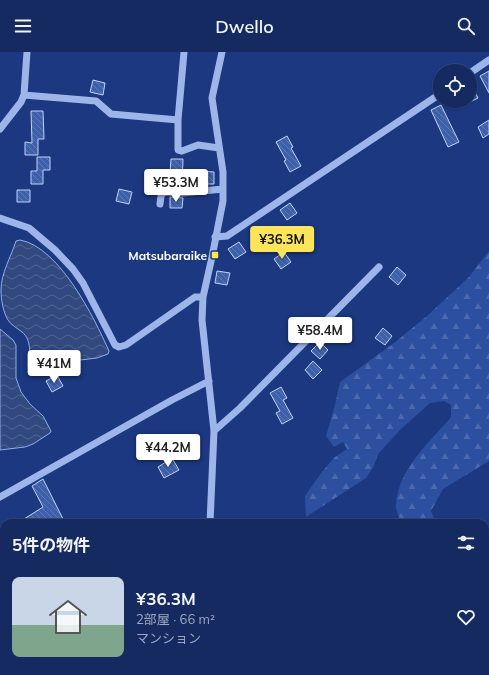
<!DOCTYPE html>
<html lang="ja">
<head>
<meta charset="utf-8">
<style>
	:root { --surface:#142a60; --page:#1d3266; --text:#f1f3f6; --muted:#9da7bd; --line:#334675; --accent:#fce55a }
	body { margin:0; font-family:Mulish,"Noto Sans JP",sans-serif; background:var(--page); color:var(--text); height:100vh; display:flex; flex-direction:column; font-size:15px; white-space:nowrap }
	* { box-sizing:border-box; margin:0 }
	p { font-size:13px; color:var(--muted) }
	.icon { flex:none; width:22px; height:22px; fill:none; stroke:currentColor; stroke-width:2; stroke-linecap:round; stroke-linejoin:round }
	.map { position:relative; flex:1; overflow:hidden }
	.drawer { position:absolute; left:0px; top:467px; width:489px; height:156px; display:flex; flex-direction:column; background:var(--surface); border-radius:12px 12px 0 0; box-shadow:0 1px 3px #0004,0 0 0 1px var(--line) }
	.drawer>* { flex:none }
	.controls { position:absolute; left:433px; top:12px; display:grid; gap:8px }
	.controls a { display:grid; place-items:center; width:44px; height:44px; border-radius:50%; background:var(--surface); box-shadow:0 1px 3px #0004,0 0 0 1px var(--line); font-size:20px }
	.price { position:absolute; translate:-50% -34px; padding:0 9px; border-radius:4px; background:#fff; color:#222; font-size:13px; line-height:26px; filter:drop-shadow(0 1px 2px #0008) }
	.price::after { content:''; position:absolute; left:50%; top:24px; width:12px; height:9px; margin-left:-6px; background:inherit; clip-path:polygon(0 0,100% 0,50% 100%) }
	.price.active { background:var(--accent); color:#111 }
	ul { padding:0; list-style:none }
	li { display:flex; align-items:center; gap:12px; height:100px; padding:0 12px }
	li+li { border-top:1px solid var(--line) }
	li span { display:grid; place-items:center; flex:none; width:112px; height:80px; border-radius:8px; color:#555 }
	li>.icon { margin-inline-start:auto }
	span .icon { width:48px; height:48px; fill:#fffc; stroke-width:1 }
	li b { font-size:17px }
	h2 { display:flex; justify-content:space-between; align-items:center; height:48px; padding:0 12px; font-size:17px }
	header { display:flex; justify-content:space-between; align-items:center; height:52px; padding:0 12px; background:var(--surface); font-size:18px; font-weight:600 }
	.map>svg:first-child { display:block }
</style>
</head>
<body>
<header><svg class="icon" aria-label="menu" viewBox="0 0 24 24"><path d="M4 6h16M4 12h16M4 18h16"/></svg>Dwello<svg class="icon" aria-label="search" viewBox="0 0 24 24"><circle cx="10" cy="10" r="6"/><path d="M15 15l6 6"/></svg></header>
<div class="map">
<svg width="489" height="623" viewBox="0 0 489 623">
	<defs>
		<pattern id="forest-firs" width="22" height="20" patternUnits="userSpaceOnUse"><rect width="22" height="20" fill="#2d4f9f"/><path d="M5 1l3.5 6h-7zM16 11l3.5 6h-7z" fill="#4c69ad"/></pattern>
		<pattern id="cemetery-stones" width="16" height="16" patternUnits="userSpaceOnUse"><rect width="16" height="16" fill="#2d4f9f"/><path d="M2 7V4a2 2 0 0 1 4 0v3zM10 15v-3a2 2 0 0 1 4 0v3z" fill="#4c69ad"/></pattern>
		<pattern id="water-waves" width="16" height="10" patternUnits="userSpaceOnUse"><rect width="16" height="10" fill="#32497f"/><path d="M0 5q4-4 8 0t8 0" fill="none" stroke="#516492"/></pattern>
		<pattern id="building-back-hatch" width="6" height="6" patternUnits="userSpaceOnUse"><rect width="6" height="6" fill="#3e5fa9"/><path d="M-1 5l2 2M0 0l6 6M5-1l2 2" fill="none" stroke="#5b77b6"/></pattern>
	</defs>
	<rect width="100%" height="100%" fill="#1b3880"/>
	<!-- grass -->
	<path fill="#2d4f9f" d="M489,608V623H417L430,619H485V609Z
		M342,619H405L406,623H333Z"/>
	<!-- forest -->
	<path fill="url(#forest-firs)" d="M489,199V409L443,437L431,459L436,471H401C400,465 395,459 396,453C398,417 429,391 451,365V353L444,349L430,351L400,378L378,402L374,414L366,426L306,465L305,444L321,421L335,405L347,397L343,390L334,395L326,384L335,353L340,330L394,291L427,264L468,226Z"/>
	<!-- cemetery -->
	<path fill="url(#cemetery-stones)" d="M268,619H320L321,622L260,623Z"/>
	<!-- water -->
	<path fill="url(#water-waves)" stroke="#91aeec" d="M20,188C59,195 94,265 109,299L108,302L97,306L80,308L64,312L53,310L30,317L28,314C30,303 32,288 22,280C17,276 11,273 8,268C3,260 1,247 1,238C1,221 11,205 16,189Z
		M0,277L13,288L16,293V326L21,340L30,352L43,364L51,379L50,381L33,392L25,395L0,398Z"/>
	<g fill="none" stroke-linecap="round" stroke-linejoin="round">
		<!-- stream -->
		<path stroke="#91aeec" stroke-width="2" d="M324,619L329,623"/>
	</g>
	<!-- building -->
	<path fill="url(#building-back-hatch)" stroke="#c2d3f8" d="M489,19V41L480,24Z
		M93,28L105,31L103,43L90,40Z
		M470,30L478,46L470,50Z
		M441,53L459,90L448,95L431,58Z
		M31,59H43L44,87H38V103H25V90L32,91Z
		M489,68V82L483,86L478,75Z
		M287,84L293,95L291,96L301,114L290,120L284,109L286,108L276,90Z
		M37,105H50V118H43V132H31V119H37Z
		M171,107H183L182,136L169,135Z
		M201,119L214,120V132H201Z
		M119,137L132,140L129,152L116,149Z
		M17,138H30V150H17Z
		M170,145L183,146L182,156H170Z
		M290,151L297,161L287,168L280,158Z
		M239,190L246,200L235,207L228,197Z
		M284,200L291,210L281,217L274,207Z
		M397,215L406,223L398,233L389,225Z
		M217,219L230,221L227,233L215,231Z
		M383,276L392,284L385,293L375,286Z
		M320,290L328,298L320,307L311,299Z
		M313,309L322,318L313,327L305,318Z
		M57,323L63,334L52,340L46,329Z
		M281,335L287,346L283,348L293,366L282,372L276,361L280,359L270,341Z
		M184,386L190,397L179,403L173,392Z
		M158,387L165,398L154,404L148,393Z
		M172,406L179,418L164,426L158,415Z
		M43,427L65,471H26L24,467L43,455L32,434Z"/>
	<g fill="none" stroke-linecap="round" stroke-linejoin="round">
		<!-- minor -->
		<path stroke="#9eb5ea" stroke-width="7" d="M184,0L178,68V98L182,99L198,93L219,96
			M470,21L489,8
			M24,43L96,49L111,62L178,68
			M0,77L21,50L24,43L27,0
			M160,152L161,144L164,140L182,141L223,137
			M0,166L29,176L55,198L73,217L83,231L115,293L119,295L126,293L195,245H203
			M215,185L227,184L440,42
			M214,379L240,356L379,215
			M0,445L172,348L209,329
			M210,471L214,379L202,268L203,245L212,205L223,149V120L212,46L222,0
			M485,581H489
			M247,619L249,623
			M81,623L89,619"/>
	</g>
	<!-- markers -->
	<rect fill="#fce55a" stroke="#1b3880" stroke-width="1.5" x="211" y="199" width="8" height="8" rx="2"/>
	<g text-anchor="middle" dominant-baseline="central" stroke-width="3" stroke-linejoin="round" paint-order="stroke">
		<!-- poi labels -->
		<g font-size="12" font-weight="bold" fill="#fff" stroke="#1b3880" text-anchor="end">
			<text x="207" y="203">Matsubaraike</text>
		</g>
	</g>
</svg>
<div class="controls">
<a><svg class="icon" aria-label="locate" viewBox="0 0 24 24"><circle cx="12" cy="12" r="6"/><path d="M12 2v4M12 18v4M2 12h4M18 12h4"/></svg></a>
</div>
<b class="price" style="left:176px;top:151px">¥53.3M</b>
<b class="price active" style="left:282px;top:208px">¥36.3M</b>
<b class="price" style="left:320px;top:299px">¥58.4M</b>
<b class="price" style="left:54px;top:332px">¥41M</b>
<b class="price" style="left:168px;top:416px">¥44.2M</b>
<section class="drawer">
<h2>5件の物件<svg class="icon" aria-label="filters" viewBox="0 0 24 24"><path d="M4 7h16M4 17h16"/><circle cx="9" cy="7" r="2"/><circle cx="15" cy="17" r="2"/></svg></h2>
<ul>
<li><span style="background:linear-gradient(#c9d6e8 60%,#7fa58c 0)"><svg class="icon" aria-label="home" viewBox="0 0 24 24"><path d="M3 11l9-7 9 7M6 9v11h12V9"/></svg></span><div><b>¥36.3M</b><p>2部屋 · 66 m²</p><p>マンション</p></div><svg class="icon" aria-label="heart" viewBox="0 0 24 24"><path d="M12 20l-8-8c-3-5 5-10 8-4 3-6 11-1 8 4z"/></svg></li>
</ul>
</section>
</div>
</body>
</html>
